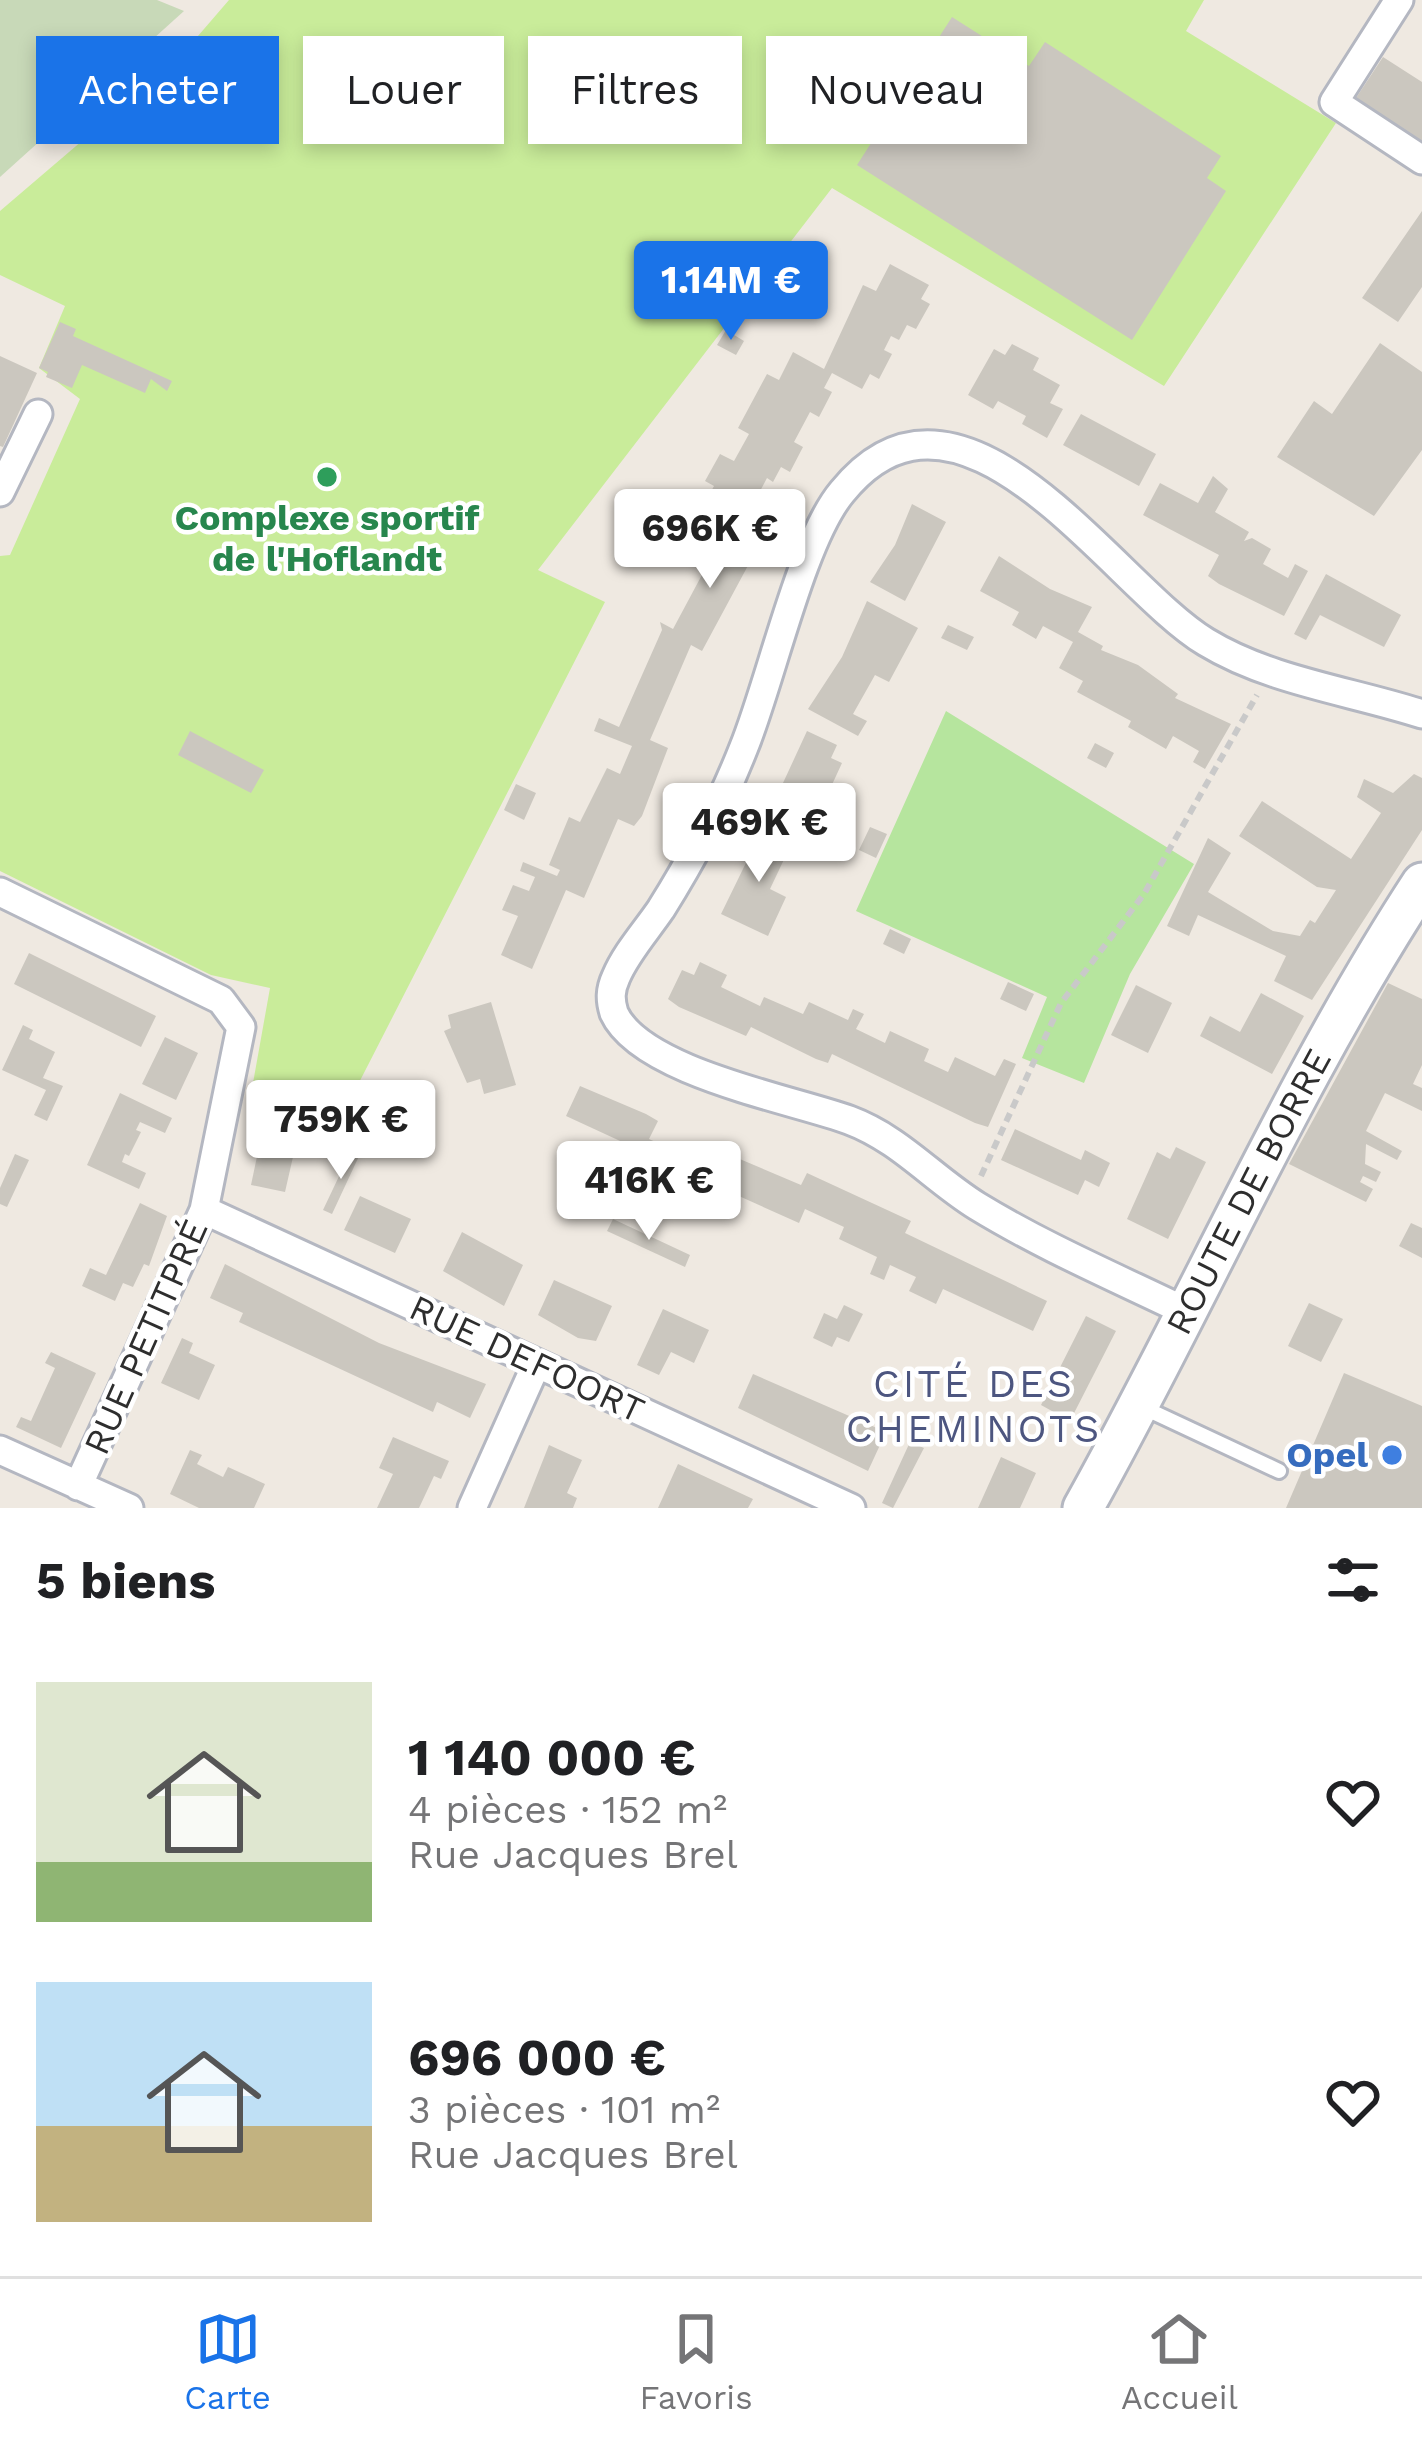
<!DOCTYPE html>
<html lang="fr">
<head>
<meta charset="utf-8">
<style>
	:root { --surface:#fff; --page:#f2f2f2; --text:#202124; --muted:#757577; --line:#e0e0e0; --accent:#1a73e8 }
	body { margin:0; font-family:"Work Sans",sans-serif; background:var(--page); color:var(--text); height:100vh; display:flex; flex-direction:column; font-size:45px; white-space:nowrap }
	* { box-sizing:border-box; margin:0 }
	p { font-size:39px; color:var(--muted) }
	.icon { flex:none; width:66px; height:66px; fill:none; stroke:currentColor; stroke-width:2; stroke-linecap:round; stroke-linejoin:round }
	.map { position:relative; height:1508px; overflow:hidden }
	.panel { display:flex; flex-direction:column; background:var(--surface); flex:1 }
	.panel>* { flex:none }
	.hud { position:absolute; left:36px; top:36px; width:1350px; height:108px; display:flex; gap:24px }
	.price { position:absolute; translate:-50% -102px; padding:0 27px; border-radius:12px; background:#fff; color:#222; font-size:39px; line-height:78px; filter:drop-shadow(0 3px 6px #0008) }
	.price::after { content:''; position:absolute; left:50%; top:72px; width:36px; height:27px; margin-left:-18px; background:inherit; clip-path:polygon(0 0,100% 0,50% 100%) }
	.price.active { background:var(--accent); color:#fff }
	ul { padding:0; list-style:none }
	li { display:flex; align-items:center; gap:36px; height:300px; padding:0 36px }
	li span { display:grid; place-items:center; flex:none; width:336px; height:240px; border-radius:0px; color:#555 }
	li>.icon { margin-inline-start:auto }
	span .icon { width:144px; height:144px; fill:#fffc; stroke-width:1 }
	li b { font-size:51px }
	h2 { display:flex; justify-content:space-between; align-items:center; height:144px; padding:0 36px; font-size:51px }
	.tag { padding:0 42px; border-radius:0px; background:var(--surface); box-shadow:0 6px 18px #0003; font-size:42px; line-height:108px }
	.tag.active { background:var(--accent); color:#fff }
	.menu { display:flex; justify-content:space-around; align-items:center; height:168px; border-top:3px solid var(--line); background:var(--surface); font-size:33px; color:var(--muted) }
	.menu a { display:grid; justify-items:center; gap:6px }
	.menu .active { color:var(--accent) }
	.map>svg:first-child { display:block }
</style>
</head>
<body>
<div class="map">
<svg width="1422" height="1508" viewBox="0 0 1422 1508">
	<rect width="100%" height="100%" fill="#efe9e1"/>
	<!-- green -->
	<path fill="#b6e59e" d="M946,711L1194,864L1130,974L1084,1083L1022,1058L1047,997L856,911Z"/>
	<!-- cemetery -->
	<path fill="#c8d9b8" d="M0,0H157L184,11L0,177Z"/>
	<!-- pitch -->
	<path fill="#c9ec9a" d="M229,0H1204L1186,31L1336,123L1164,386L832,188L538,570L605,602L345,1110L253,1083L270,988L211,975L0,871V556L10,555L80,399L39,368L65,306L0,275V211L179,58Z"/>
	<!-- building -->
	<path fill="#cbc7bf" d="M952,17L1029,66L1045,42L1221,156L1207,178L1226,191L1132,340L857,165Z
		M1383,57L1422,82V145L1354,101Z
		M1422,211V287L1398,322L1362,298Z
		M790,246L818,260L810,274L781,258Z
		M890,264L929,285L921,299L930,304L916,329L907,325L899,340L891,336L884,350L892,354L879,379L870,374L862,389L832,373L824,388L832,392L819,417L810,412L794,442L803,447L790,472L781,467L773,482L767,478L759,493L768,498L754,523L746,519L729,549L751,560L702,651L691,645L650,740L668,748L642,816L634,826L618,819L584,898L566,890L532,969L501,955L518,916L502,910L513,885L529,891L535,877L520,871L523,862L557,876L560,870L549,865L569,817L580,822L607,768L620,774L632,746L594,731L599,718L619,727L662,630L660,622L673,629L719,543L691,528L714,486L705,481L720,454L734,461L749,434L738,428L767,374L779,380L793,352L824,369L863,285L876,291Z
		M60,322L76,329L73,336L172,381L167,391L151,379L145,393L82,365L72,388L46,377L48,372L39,368Z
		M726,330L744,341L736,355L717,345Z
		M1380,343L1422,372V450L1374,516L1277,457L1314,401L1332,414Z
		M1012,344L1039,358L1033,370L1060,385L1050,403L1063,409L1047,438L1022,424L1026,416L998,401L993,409L968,395L994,349L1005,355Z
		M0,356L37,373L3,447L0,446Z
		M1081,414L1156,454L1139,486L1063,445Z
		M1213,476L1228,489L1215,512L1249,532L1244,541L1252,538L1271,549L1263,564L1288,578L1295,564L1308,571L1284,616L1219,584L1208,576L1219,555L1143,515L1160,483L1198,503Z
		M912,504L946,522L905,601L870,582L895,545Z
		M999,556L1050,589L1092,607L1078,632L1103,646L1101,650L1138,665L1178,694L1175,698L1231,724L1205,769L1193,762L1199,751L1173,736L1166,749L1128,727L1131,721L1077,692L1083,681L1059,668L1073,642L1043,626L1036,639L1012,625L1019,612L980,591Z
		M1326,574L1401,615L1384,647L1320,615L1306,640L1294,634Z
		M867,601L918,628L889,682L875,675L853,714L867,721L858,736L808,709L842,657Z
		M948,625L974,637L967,650L941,638Z
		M190,731L264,770L251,793L178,755Z
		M807,731L837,745L831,758L842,763L830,789L819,783L801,823L771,809Z
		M1095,743L1114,753L1106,768L1087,758Z
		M1414,774L1422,778V830L1312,1000L1274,981L1286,956L1198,915L1189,936L1167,926L1208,838L1231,853L1208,892L1273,931L1300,936L1310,920L1315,923L1336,890L1317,887L1239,836L1262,801L1351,859L1381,813L1357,797L1364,779L1393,793Z
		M516,784L536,793L524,820L504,810Z
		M766,822L783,830L776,845L788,851L770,889L786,897L768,936L721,914Z
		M870,827L887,834L876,858L859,850Z
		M890,929L911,939L904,954L883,944Z
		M29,953L156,1016L141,1047L14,984Z
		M700,962L727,975L721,987L760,1006L764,997L803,1014L809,1002L848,1020L853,1009L864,1014L856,1029L885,1043L890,1031L929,1049L924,1061L948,1072L955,1057L995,1076L1004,1059L1016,1064L988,1127L975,1123L832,1054L828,1063L816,1059L751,1027L746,1036L679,1007L668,999L682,970L694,975Z
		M1008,982L1034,994L1026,1011L1000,999Z
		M1388,983L1422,999V1065L1413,1084L1422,1088V1111L1385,1093L1366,1131L1402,1151L1397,1160L1366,1144L1365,1164L1381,1172L1376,1182L1363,1176L1360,1182L1373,1189L1366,1202L1289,1164Z
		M1136,985L1172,1003L1148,1053L1111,1035Z
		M1261,993L1304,1016L1272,1074L1200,1036L1210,1016L1240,1032Z
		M491,1002L516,1085L484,1094L480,1079L467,1083L444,1031L451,1028L448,1015Z
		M23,1025L33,1030L29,1039L55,1052L43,1078L63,1086L47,1121L34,1115L46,1090L2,1070Z
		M165,1037L198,1053L176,1100L142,1084Z
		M580,1086L646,1114L658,1121L649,1139L727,1175L735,1157L801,1185L807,1173L911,1221L905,1233L1047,1301L1033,1331L943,1289L936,1304L909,1291L916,1277L890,1265L884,1280L870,1274L877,1257L839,1239L844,1227L805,1209L799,1223L721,1188L712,1205L636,1170L644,1152L566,1116Z
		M120,1093L172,1118L165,1133L140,1122L136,1130L141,1132L129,1156L125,1154L122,1162L146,1173L139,1189L87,1165Z
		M263,1128L298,1135L285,1192L251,1185Z
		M1015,1129L1081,1160L1085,1150L1110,1163L1099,1187L1085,1180L1078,1195L1001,1160Z
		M1176,1147L1206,1162L1168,1239L1127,1219L1157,1152L1170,1159Z
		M351,1151L360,1154L332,1214L323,1210Z
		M15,1154L29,1160L7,1207L0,1204V1188Z
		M360,1196L411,1219L395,1253L344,1230Z
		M140,1203L167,1216L149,1266L144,1264L133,1287L123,1283L115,1301L82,1286L90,1268L106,1275Z
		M613,1219L690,1255L685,1267L607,1231Z
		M1411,1223L1422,1228V1258L1399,1246Z
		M462,1232L523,1265L504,1306L443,1271Z
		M225,1264L379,1343L486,1384L470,1418L437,1402L433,1412L239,1322L243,1313L210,1298Z
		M554,1280L612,1306L596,1341L578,1338L538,1315Z
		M1309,1303L1343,1319L1321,1362L1288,1346Z
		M844,1305L863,1314L849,1342L837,1337L832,1347L813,1338L824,1313L837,1319Z
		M663,1309L709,1330L694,1363L671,1352L659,1375L637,1365Z
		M1086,1316L1116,1331L1070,1421L1041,1405Z
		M182,1338L193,1343L189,1353L215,1365L199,1400L161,1383Z
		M51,1352L96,1373L61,1448L16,1427L21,1417L31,1421L55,1368L45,1363Z
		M1344,1373L1422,1406V1508H1286Z
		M753,1374L886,1432L868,1471L738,1408Z
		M393,1437L449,1461L441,1479L434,1476L419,1508H377L393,1474L379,1468Z
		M910,1442L924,1448L893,1508L882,1503Z
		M549,1445L582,1460L567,1493L577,1498L573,1508H524Z
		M190,1450L202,1455L197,1464L223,1477L228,1467L265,1484L254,1508H199L170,1494Z
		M1001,1457L1036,1473L1020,1508H978Z
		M678,1464L753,1499L748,1508H658Z"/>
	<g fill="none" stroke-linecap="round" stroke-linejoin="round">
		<defs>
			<path id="lane" d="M1140,1406L1279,1471"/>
			<path id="street" d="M1399,0L1334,102L1422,160
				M0,492L38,414
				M0,892L221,1000L241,1027L204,1210L78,1486
				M204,1210L851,1508
				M1189,1313C1119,1279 1044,1247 977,1206C932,1178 900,1139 849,1120C791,1099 641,1072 614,1013C610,1000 610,990 616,977C626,953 646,931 661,909C693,858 722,803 744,747C771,681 801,541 842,492C962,344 1114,587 1206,642C1270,681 1351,691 1422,714
				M0,1450L129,1508
				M472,1508L536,1365"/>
			<g id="secondary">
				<path id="s1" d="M1083,1508C1199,1301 1292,1082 1422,883"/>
			</g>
		</defs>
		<!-- lane casing -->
		<use href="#lane" stroke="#b4b7c1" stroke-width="20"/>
		<!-- street casing -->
		<use href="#street" stroke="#b4b7c1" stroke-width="33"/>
		<!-- secondary casing -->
		<use href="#secondary" stroke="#b4b7c1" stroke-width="45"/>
		<!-- path -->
		<path stroke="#c9c9c9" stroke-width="6" stroke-dasharray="9 6" stroke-linecap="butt" d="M981,1176L1061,1003L1144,894L1257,695"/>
		<!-- lane -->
		<use href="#lane" stroke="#fff" stroke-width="14"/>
		<!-- street -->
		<use href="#street" stroke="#fff" stroke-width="27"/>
		<!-- secondary -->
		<use href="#secondary" stroke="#fff" stroke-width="39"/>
	</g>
	<!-- markers -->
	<circle fill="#2e9e5b" stroke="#fff" stroke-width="4.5" cx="327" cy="477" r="12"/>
	<circle fill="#3f7fe0" stroke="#fff" stroke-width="4.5" cx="1392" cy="1455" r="12"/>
	<g text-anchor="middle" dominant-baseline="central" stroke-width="9" stroke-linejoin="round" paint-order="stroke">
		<!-- leisure labels -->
		<g font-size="36" font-weight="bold" fill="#27864d" stroke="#fff">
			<text x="327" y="518">Complexe sportif<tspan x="327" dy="41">de l'Hoflandt</tspan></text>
		</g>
		<!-- street labels -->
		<g font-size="36" fill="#2e2e2e" stroke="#fff">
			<text stroke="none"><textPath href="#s1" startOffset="357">ROUTE DE BORRE</textPath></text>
			<text transform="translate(146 1337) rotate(-66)">RUE PETITPRÉ</text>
			<text transform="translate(527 1359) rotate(25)">RUE DEFOORT</text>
		</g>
		<!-- shop labels -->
		<g font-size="36" font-weight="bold" fill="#366cbe" stroke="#fff" text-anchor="end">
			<text x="1368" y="1455">Opel</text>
		</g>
		<!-- neighbourhood labels -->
		<g font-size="39" letter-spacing="3" fill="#4d5680" stroke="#fff">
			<text x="974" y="1383">CITÉ DES<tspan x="974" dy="45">CHEMINOTS</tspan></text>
		</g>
	</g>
</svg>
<b class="price active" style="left:731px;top:343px">1.14M €</b>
<b class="price" style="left:710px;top:591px">696K €</b>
<b class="price" style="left:759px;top:885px">469K €</b>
<b class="price" style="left:341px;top:1182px">759K €</b>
<b class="price" style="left:649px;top:1243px">416K €</b>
<div class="hud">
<a class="tag active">Acheter</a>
<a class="tag">Louer</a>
<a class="tag">Filtres</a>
<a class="tag">Nouveau</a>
</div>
</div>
<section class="panel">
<h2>5 biens<svg class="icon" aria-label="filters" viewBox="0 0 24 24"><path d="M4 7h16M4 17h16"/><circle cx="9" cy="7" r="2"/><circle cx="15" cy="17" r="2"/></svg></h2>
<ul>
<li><span style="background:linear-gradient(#dfe7d0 75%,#8fb573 0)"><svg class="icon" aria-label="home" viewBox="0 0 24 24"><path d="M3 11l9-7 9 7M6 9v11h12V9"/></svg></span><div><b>1 140 000 €</b><p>4 pièces · 152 m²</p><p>Rue Jacques Brel</p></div><svg class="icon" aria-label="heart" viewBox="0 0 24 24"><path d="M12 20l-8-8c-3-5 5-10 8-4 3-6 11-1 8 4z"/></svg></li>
<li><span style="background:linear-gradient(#bfe0f5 60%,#c2b280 0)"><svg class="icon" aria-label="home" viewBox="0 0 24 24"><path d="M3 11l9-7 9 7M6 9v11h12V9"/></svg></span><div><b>696 000 €</b><p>3 pièces · 101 m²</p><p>Rue Jacques Brel</p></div><svg class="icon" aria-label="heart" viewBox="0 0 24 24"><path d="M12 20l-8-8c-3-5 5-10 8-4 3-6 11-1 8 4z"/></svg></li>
</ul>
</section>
<nav class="menu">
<a class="active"><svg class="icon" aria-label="map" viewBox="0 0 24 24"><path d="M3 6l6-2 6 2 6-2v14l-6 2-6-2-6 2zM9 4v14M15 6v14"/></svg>Carte</a>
<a><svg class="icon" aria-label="saved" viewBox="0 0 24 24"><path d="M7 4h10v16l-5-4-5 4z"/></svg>Favoris</a>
<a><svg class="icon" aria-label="home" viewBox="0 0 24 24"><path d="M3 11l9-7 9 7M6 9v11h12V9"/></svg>Accueil</a>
</nav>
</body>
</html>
